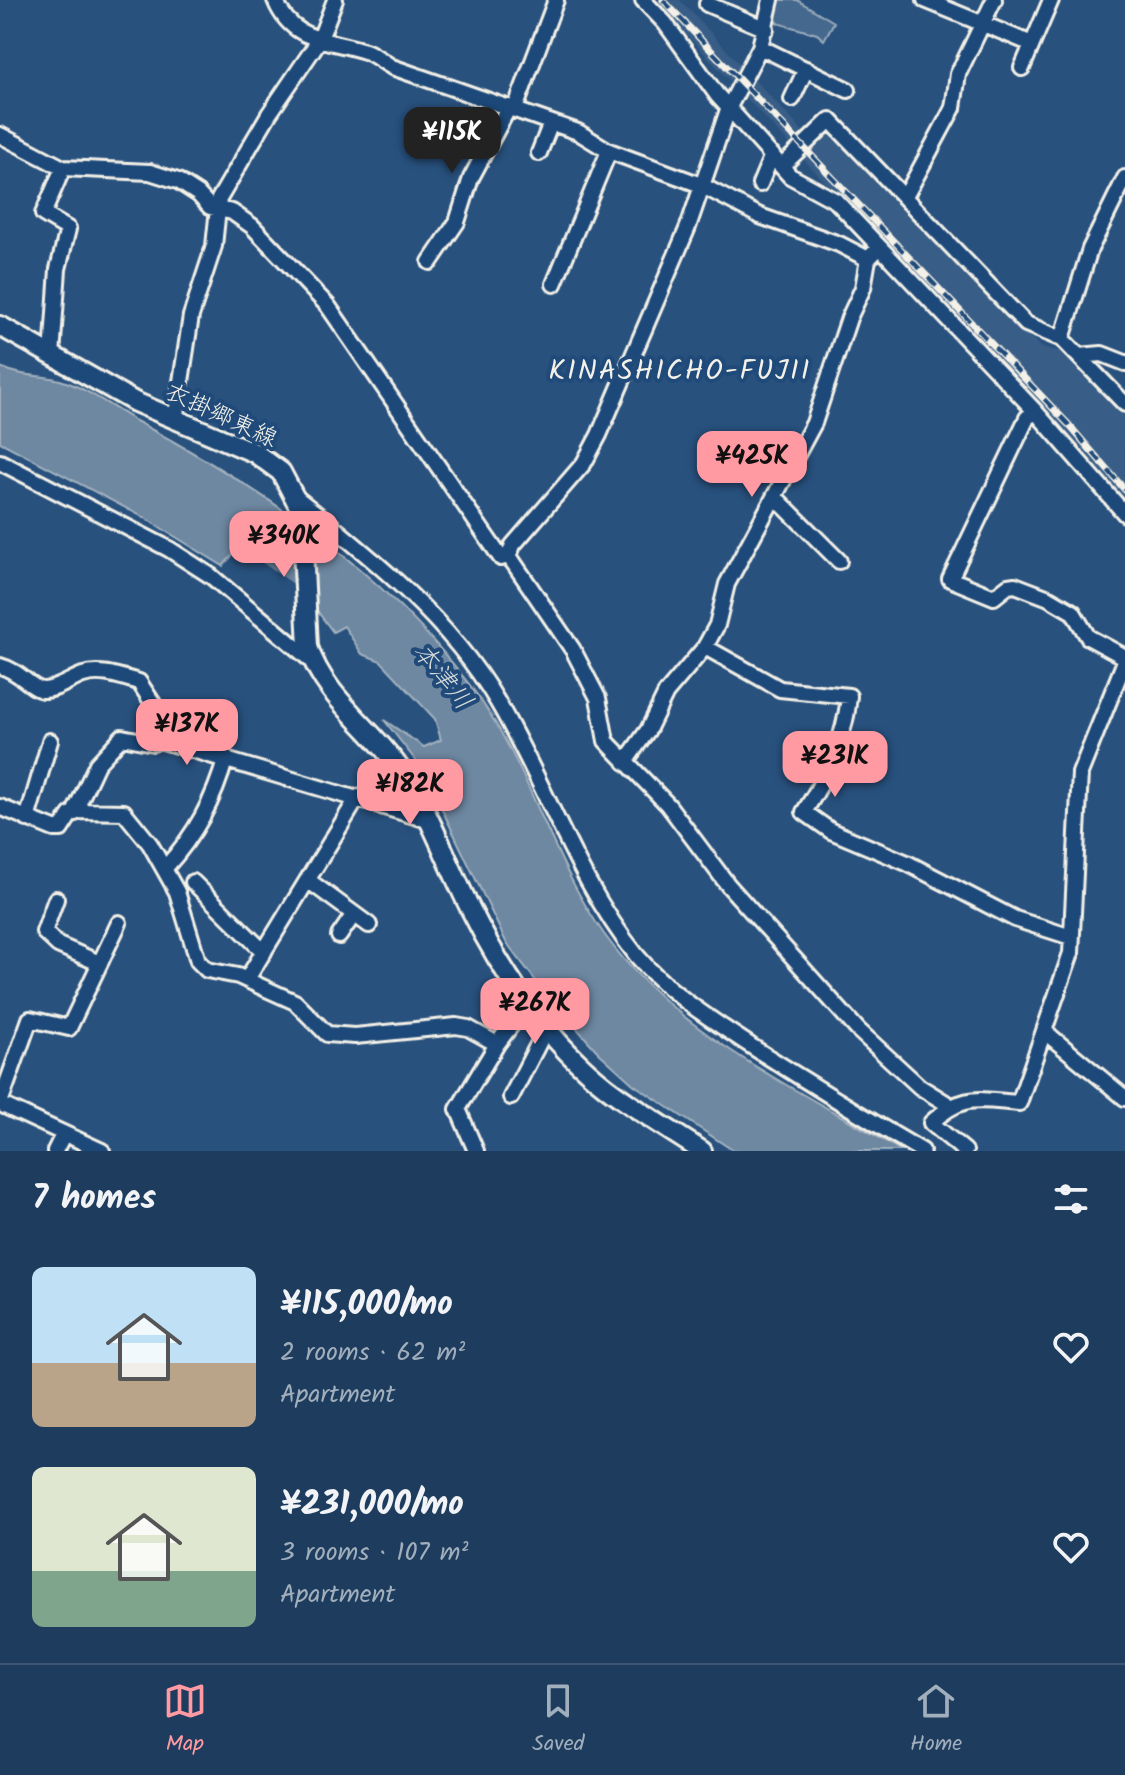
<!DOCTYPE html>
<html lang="en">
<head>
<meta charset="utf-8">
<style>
	:root { --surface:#1e3d5e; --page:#2b4867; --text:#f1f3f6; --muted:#a1aebc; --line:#3c5673; --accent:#ff9aa2 }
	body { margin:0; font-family:Kalam,"Klee One",sans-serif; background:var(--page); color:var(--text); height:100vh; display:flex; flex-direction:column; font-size:30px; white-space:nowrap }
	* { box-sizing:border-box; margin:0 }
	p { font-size:26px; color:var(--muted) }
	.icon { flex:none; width:44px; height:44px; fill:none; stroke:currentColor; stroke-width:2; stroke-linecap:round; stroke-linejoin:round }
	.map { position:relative; height:1151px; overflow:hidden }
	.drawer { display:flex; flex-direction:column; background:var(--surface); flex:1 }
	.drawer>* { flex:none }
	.price { position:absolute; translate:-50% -68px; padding:0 18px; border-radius:16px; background:var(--accent); color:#111; font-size:26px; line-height:52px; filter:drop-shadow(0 2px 4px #0008) }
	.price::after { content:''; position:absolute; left:50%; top:48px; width:24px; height:18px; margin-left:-12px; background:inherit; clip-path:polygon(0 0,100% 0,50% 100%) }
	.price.current { background:#222; color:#fff }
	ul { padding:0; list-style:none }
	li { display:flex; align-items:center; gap:24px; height:200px; padding:0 32px }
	li span { display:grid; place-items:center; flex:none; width:224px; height:160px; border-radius:12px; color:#555 }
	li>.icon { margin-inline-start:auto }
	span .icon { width:96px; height:96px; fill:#fffc; stroke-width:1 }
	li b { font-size:34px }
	h2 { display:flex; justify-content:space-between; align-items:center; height:96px; padding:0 32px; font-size:34px }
	.tab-bar { display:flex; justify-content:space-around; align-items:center; height:112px; border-top:2px solid var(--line); background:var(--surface); font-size:22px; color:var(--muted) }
	.tab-bar a { display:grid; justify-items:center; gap:4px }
	.tab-bar .current { color:var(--accent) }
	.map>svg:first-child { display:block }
</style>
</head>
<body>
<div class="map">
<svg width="1125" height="1151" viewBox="0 0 1125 1151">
	<rect width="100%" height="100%" fill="#28517e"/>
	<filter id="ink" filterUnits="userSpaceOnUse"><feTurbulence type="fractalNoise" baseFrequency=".0125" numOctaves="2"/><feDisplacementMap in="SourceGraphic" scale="16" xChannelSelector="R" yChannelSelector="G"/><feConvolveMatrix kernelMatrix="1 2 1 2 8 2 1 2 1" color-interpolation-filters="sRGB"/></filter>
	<g filter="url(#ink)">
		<!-- built -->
		<path fill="#375d86" d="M654,0H680L815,144L829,131L839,134L1042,348L1067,352L1125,416V502Z"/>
		<!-- green -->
		<path fill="#45688e" stroke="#9cacbb" stroke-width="2" d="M774,0H797L834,22L824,40L817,34L777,23Z"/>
		<!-- water -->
		<path fill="#6e88a2" stroke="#a4b2be" stroke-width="2" d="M0,367C26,378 36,374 60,380C85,387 113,408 136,421C262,488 381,569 469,684C528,759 549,857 604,934C676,1035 798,1089 902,1151H734L633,1084L598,1052L546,994L506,942L423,770L384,720L424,747L441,740L435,719L381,661L362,654L344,626L333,632L288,572L290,552L273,541L250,535L223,566L145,518L0,442Z"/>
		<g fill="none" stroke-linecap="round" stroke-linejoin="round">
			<!-- river -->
			<path stroke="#6e88a2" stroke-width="22" d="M221,522L312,583"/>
			<defs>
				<path id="minor" d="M275,0C292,42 327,39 365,51C374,54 383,62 392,67L578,132L609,151L701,185L760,216L839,244L868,259
					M643,0L665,23L717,95L790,176L836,201L1035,411L1125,514
					M771,0L760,47L729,107L688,227L599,435L584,463L513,545L509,556L573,650L598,698L606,741L668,805L728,885L858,1030L920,1087L949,1105
					M925,0L1032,44
					M707,4L766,29
					M760,47L848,90
					M1022,68L1051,0
					M792,99L806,69
					M515,109L556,0
					M0,135L63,168L150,172L178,181L198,194L210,207L232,212L252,226L328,306L501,558L509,556
					M539,153L551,123
					M782,166L830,120L1026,324L1062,339L1125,404
					M760,184L772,155
					M905,197L953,108L958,74L994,0
					M430,262L457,222L471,178L509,107
					M554,284L609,151
					M1062,339L1090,249L1125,178
					M52,356L58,269L68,229L43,214L63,168
					M1079,356L1102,354L1125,363
					M1035,411L1027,418L950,579L994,597L1008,586L1015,585L1049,598L1073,612L1088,637L1125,657
					M175,421L191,316L214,246L219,199L269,114L320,39L335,0
					M0,462L169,549L211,576L313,662
					M775,497L839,561
					M297,498C370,556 450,620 497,701C546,784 576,880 637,956C667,992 712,1020 751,1046C807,1082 864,1117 922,1151
					M705,647L780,689L849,696C845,739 827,777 804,812L831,831L907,863L1015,919L1071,937
					M0,666C20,671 30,688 42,690C55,691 71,679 83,675C101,669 121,677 139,682L158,711L159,740L431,821
					M625,762L648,730L666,693L705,647L717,625L727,584L814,423L849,318L863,288L868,259L874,253
					M0,807L54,829H61L70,815L79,811L124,812L150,844L177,892L198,961L207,970L238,976L295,1002L327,1034L355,1036L456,1026L468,1028L497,1044
					M74,813L97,764L122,737L153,743L159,740
					M27,819L50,741
					M165,868C195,835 214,801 226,757
					M309,881L369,925
					M193,882L264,952
					M56,899L44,932L58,945L99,963
					M339,936L354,914
					M247,979L358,797
					M1045,1032L1125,1098
					M511,1097L547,1027
					M0,1103L30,1019L69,1028L119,923
					M0,1104L102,1151
					M55,1151L63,1135
					M476,1151L458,1109L497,1044L528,1003
					M965,1151L931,1123C962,1093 979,1100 1019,1103L1071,953L1080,773L1125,661"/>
				<path id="major" d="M0,326L135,402L255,453L281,472L301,510L308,647C325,699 373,728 402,772C431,815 447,863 470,908C502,973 548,1042 606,1087C636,1110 670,1130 702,1151"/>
			</defs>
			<!-- minor casing -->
			<use href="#minor" stroke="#f4f1e8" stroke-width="20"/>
			<!-- major casing -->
			<use href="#major" stroke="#f4f1e8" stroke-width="24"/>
			<!-- minor -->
			<use href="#minor" stroke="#1f4a7a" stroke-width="14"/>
			<!-- major -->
			<use href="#major" stroke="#1f4a7a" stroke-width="18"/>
			<defs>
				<path id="rail" d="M663,0L1069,425L1125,490"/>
			</defs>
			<!-- rail casing -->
			<use href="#rail" stroke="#f4f1e8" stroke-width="7"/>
			<!-- rail -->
			<use href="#rail" stroke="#1f4a7a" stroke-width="4" stroke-dasharray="12" stroke-linecap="butt"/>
		</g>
	</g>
	<g text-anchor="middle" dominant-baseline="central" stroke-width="8" stroke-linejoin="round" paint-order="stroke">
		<!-- street labels -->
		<g font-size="24" fill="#f4f1e8" stroke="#1f4a7a">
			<text transform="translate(221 416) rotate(25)">衣掛郷東線</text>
		</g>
		<!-- water labels -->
		<g font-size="26" font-style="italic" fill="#d9dcda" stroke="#1f4a7a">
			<text transform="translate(442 677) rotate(51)">本津川</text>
		</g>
		<!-- quarter labels -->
		<g font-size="28" letter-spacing="2" fill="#f4f1e8" stroke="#1f4a7a">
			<text x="680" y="371">KINASHICHO-FUJII</text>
		</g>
	</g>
</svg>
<b class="price current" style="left:452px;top:175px">¥115K</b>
<b class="price" style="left:752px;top:499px">¥425K</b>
<b class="price" style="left:284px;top:579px">¥340K</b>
<b class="price" style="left:187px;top:767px">¥137K</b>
<b class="price" style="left:835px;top:799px">¥231K</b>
<b class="price" style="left:410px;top:827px">¥182K</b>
<b class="price" style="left:535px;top:1046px">¥267K</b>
</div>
<section class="drawer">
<h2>7 homes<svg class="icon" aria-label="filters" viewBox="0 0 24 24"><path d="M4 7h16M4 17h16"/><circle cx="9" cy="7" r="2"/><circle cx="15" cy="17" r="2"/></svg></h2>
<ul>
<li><span style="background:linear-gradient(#bfe0f5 60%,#b9a48a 0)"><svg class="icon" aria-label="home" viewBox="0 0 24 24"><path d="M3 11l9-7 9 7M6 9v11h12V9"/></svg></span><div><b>¥115,000/mo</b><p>2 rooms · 62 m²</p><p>Apartment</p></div><svg class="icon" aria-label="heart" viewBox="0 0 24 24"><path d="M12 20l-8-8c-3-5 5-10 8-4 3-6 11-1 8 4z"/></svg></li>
<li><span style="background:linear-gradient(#dfe7d0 65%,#7fa58c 0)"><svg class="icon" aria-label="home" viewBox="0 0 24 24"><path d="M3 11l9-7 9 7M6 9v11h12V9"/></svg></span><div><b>¥231,000/mo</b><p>3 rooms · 107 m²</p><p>Apartment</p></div><svg class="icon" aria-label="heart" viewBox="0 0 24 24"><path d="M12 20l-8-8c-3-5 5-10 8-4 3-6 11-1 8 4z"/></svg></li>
</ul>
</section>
<nav class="tab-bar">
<a class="current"><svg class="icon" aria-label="map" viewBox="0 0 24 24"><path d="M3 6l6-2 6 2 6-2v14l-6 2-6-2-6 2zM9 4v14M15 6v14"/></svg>Map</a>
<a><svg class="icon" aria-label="saved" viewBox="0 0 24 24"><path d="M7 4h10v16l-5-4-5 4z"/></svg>Saved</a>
<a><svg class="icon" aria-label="home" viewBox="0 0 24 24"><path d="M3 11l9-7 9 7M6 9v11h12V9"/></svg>Home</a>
</nav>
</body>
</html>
